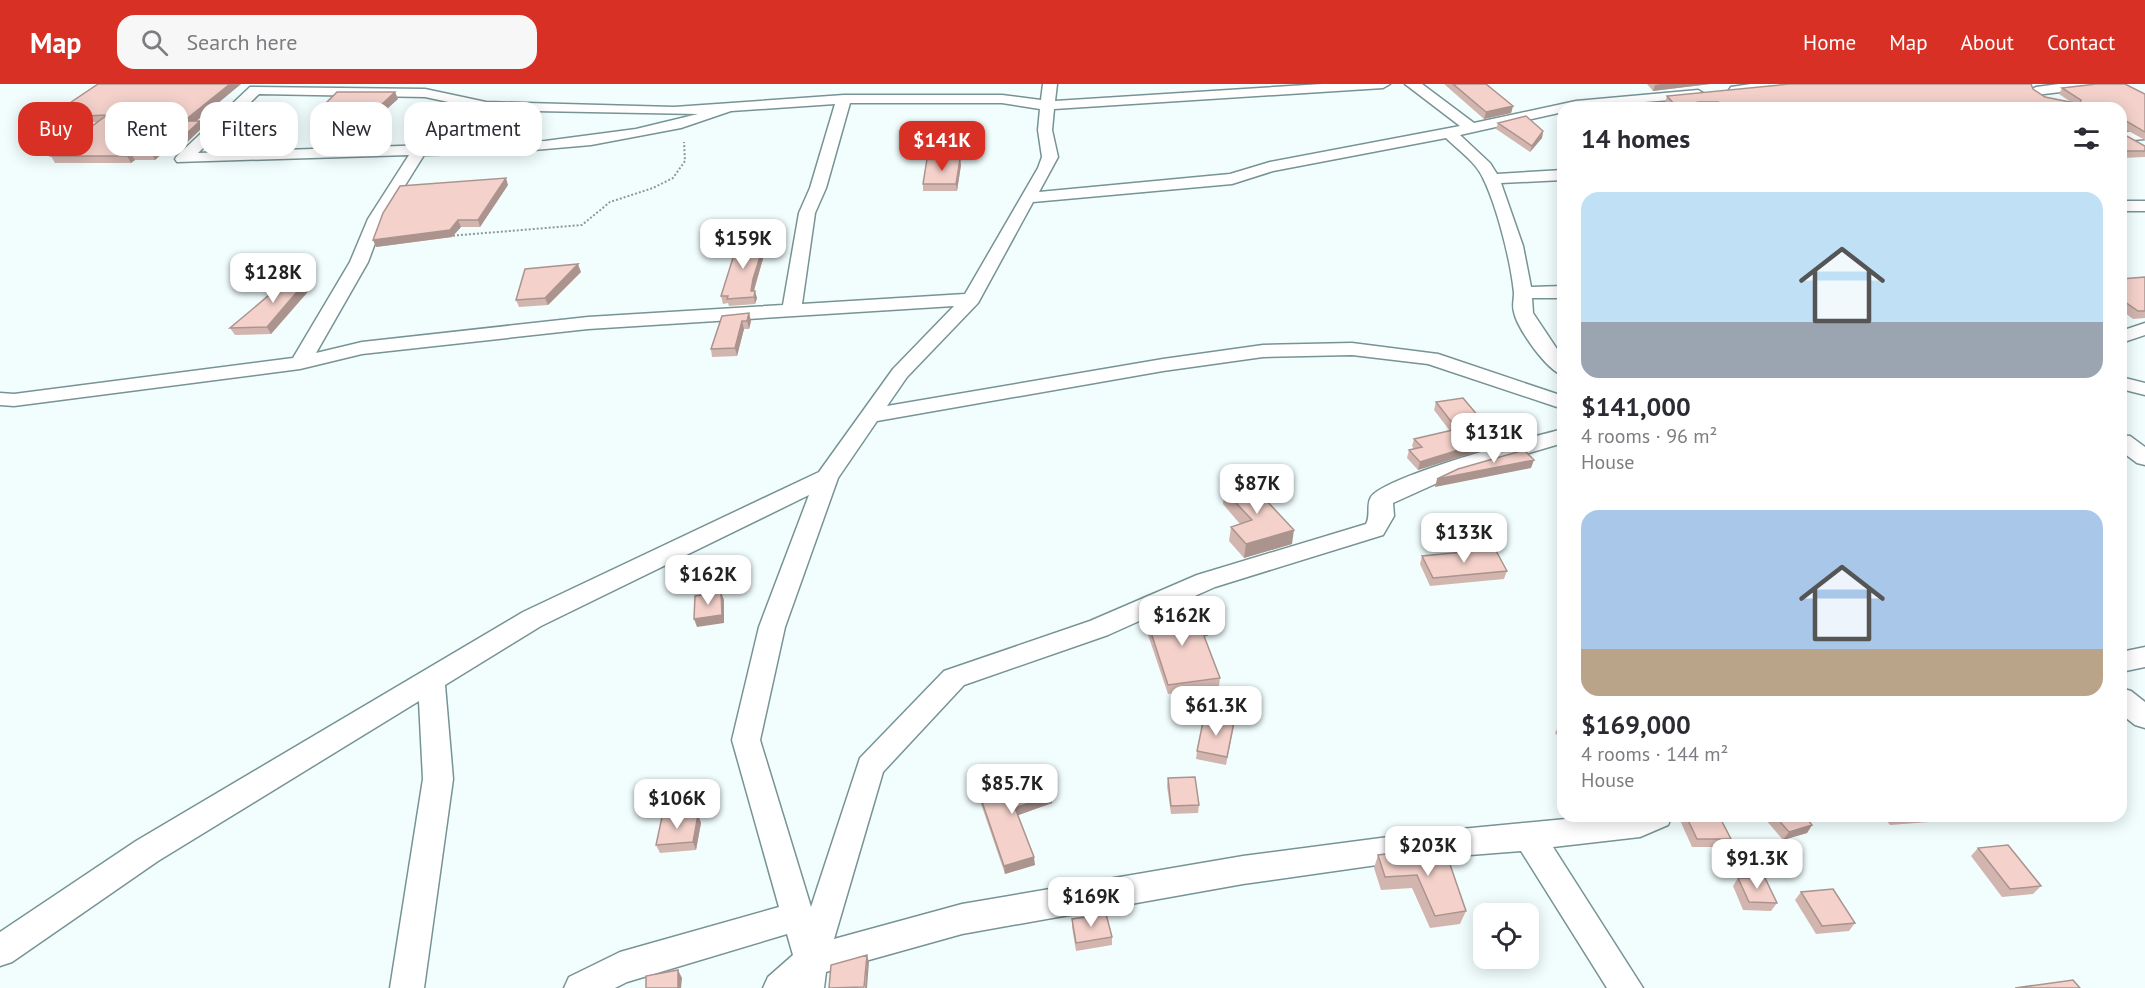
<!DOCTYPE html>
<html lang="en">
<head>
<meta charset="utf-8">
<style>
	:root { --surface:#fff; --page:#f7f7f7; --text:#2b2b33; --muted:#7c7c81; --accent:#d93025 }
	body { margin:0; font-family:"PT Sans",sans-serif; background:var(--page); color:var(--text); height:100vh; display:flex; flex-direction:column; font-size:22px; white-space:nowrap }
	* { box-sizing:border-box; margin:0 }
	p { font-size:20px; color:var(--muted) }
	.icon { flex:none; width:33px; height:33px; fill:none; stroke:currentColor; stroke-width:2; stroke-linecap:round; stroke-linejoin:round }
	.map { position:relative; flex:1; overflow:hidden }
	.side { position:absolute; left:1557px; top:18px; width:570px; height:720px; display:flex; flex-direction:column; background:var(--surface); border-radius:18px; box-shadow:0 3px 15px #0003 }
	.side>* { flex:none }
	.top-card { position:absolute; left:18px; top:18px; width:570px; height:54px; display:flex; gap:12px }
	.buttons { position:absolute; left:1473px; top:819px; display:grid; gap:12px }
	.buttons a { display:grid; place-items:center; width:66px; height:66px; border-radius:12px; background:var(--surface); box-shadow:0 3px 15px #0003; font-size:30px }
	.price { position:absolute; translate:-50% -51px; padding:0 14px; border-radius:12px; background:#fff; color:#222; font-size:20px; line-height:39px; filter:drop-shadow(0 2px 3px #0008) }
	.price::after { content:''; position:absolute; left:50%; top:36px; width:18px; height:14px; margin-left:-9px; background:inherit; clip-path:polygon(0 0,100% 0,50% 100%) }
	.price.current { background:var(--accent); color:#fff }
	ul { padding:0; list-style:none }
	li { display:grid; align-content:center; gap:12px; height:318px; padding:0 24px }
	li span { display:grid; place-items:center; height:186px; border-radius:18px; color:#555 }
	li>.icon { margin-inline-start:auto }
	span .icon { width:108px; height:108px; fill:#fffc; stroke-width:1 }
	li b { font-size:26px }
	h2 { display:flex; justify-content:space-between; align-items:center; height:72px; padding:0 24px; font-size:26px }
	.chip { padding:0 21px; border-radius:18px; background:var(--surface); box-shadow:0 3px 15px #0003; font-size:21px; line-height:54px }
	.chip.current { background:var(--accent); color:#fff }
	header { display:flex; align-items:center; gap:36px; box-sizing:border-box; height:84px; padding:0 30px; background:var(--accent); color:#fff }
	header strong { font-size:28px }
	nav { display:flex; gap:33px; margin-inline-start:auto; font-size:21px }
	.search { width:420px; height:54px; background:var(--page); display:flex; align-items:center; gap:15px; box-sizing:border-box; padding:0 21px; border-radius:18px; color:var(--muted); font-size:22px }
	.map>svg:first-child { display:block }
</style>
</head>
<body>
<header>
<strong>Map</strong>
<div class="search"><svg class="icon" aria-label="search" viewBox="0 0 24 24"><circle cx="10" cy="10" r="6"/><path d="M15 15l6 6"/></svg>Search here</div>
<nav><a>Home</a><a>Map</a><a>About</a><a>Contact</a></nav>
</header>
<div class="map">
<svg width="2145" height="904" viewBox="0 0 2145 904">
	<rect width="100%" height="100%" fill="#f2fefe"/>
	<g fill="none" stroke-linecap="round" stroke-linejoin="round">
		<defs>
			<path id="minor" d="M1043,0H1057L1055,17L1322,0H1390L1383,4L1054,25L1052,46L1058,73L1039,108L1230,90L1270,78L1460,42L1405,0H1422L1474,39L1576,17L1698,6L1705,10L1698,14L1563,24V28L1460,51L1490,79L1497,90L1563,86V96L1501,99L1523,162L1531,203L1563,202V214H1532L1533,229L1563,274V291C1547,287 1517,244 1514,228C1512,222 1514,215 1514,209C1511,178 1497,122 1483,94C1476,78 1458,66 1446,54L1273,87L1232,100L1033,118L978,219L907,293L887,322L1163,275L1263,261L1352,259L1438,270L1563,312V325L1428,280L1352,271L1263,273L1163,287L877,337L838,394L785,543L760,656L811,823L860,674L944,587L1090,537L1197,491L1366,440C1371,431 1366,421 1371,413C1385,392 1532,353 1563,345V359L1455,391L1393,419L1394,432L1383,451L1215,503L1108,551L964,601L883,688L834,855L962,820L1243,772L1419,749L1597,732H1672L1668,741L1640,753L1553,763L1643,904H1607L1521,767L1419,775L1243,800L962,850L826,888L824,904H763L768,893L793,871L787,850L627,898L615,904H564L569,893L620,868L779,823L732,656L759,543L809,411L541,542L445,601L453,695L424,904H390L423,695L419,617L158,777L12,878L0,882V848L136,757L523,528L819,388L893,285L954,222L588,245L362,270L300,285L14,322L0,321V309L14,310L293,274L350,178L368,135L409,71L177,78L175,75L177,72L250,3L425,5L486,18L674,23L844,11H1002L1041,16ZM259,10L425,13L486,26L698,30L636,45L545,57L198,69ZM850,19H1002L1040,25L1038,46L1042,73L1038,84L965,210L802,220L815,129L826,104ZM835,20L810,104L799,129L783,221L588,233L362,258L316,269L368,178L384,135L424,71L499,69L591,61L681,44L731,27Z
				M1751,0H1794L1787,4L1736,10L1729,6L1731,3Z
				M2059,0H2100L2093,4L2036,11L2029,7L2036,3Z
				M2145,45V55L2121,57V49Z
				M2121,117H2145V127H2121Z
				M2145,239V251L2121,259V247Z
				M2121,293L2145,299V311L2121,305Z
				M2121,351L2130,352L2145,363V381L2137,379L2121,367Z
				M2145,563V583L2121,588V568Z
				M2121,604L2131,607L2145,618V644L2135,641L2121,630Z"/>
		</defs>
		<!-- minor casing -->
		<use href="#minor" stroke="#779394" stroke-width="3"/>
		<!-- path -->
		<path stroke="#8d9999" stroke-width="2" stroke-dasharray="2 2" stroke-linecap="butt" d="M449,152L582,141L610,118L653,104L673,94L685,77L684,58"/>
		<!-- minor -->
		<use href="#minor" fill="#fff" fill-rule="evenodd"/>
	</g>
	<!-- wall -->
	<path fill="#d2b5af" d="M98,0H241L196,37H200L203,43L176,69H163L155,76H135L131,79H55L51,72L97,38L60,40L56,33L63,28L61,25Z
		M1444,0H1486L1513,22L1511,29L1484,35Z
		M1647,0H1710L1653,7Z
		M2031,0L2033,5L2045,13L2071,18L2059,10L2062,4L2145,10V56L2123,44V50L2145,62V73L2121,74V24H1670L1665,19L1667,12Z
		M395,8L398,15L370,40H315L312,33Z
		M1498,39L1543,47L1542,54L1530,68L1496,45Z
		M961,81L957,107H923V100Z
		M508,101L480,143H461L452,153L376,163Z
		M765,157L766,164L754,207L757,214L755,220L729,222L728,219L723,220L721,212Z
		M581,188L548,221L519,223L516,216Z
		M2145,193V234L2133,235L2121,226V195Z
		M312,203L271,250L235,251L230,244Z
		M749,229L751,237L749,245H744L737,272L712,273L711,265Z
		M1436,318L1510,350L1507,358L1418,386L1407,374L1409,366L1414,365L1412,362L1414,355L1450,347L1434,326Z
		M1224,406L1292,460L1244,474L1229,457L1231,443L1240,440L1223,420Z
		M1422,472L1507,487L1504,495L1430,502L1420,480Z
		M1146,533L1206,558L1220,594L1219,602L1168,610L1145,542Z
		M1563,640V658L1555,649L1559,641Z
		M1233,646L1226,681L1196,675L1197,667Z
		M1168,694L1199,721L1198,729L1171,730L1167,702Z
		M979,709L1052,719L1018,731L1035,781L1005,790L980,717Z
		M698,731L701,739L696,766L660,769L656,761Z
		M1680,732H1719L1731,755L1726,763H1692L1679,734Z
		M1769,732H1805L1812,741L1807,749L1783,756L1766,736Z
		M1883,732H1970L1967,735L1890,741Z
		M1444,763L1466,827L1460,840L1430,844L1412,804L1381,806L1374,784L1378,771Z
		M1978,764L2041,802L2033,810L2002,813L1971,772Z
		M1738,794L1777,819L1771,827L1743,826L1733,802Z
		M1801,808L1855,839L1849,847L1816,850L1795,816Z
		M1072,835L1112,853V861L1076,867L1072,843Z"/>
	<!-- shaded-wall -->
	<path fill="#ab938e" d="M230,0H241L188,44L184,37Z
		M1661,0H1710L1653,7L1655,1Z
		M395,8L398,15L370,40L368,33Z
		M1699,18L1697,24H1676V22Z
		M1513,22L1511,29L1484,35L1486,28Z
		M200,37L203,43L176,69L172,63Z
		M1543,47L1542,54L1530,68L1532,62Z
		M160,63L163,69L155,76L151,69Z
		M131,69L135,76L131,79L127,72Z
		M960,75L961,81L957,107L956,100Z
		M506,94L508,101L480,143L478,136Z
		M458,136L461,143L452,153L376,163L373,156Z
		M765,157L766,164L755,202L752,214L751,207L753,195Z
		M578,180L581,188L548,221L545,214Z
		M308,195L312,203L271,250L267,243Z
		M755,207L757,214L755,220L754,213Z
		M749,229L751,237L749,245L747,237Z
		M742,237L744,245L737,272L735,264Z
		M1510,350L1507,358L1418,386L1420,378Z
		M1534,376L1531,384L1435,403L1437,395Z
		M1294,446L1292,460L1244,474L1246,460Z
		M721,508L724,516V539L697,543L694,535Z
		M1052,711V719L1016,732L1015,724Z
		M698,731L701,739L696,766L693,758Z
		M1812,741L1807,749L1783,756L1789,748Z
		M1034,773L1035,781L1005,790L1004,782Z
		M867,871L869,878L867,904H865Z
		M678,886L682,894L681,904H678Z"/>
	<!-- building -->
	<path fill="#f4d2cb" stroke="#ab938e" stroke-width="1.5" d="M98,0H230L184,37H200L172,63H160L151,69H131L127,72H51L107,31L56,33L67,25H61Z
		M1453,0H1486L1513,22L1486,28Z
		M1789,0H2031L2033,5L2045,13L2080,20L2081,16L2062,4L2096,0H2125L2145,10V48L2126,37L2123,39V50L2145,62V67H2121V24H1728L1718,18H1699L1676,22L1667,12Z
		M337,8H395L368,33H312Z
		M1526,32L1543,47L1532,62L1498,39Z
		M927,75H960L956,100H923Z
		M506,94L478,136H458L450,146L373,156L383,129L400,102Z
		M765,157L753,195L751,207H755L754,213L727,215L728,212H721L738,158Z
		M578,180L545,214L516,216L525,185Z
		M299,186L308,195L267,243L230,244Z
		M2145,193V227H2138L2121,215V195Z
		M749,229L747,237H742L735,264L711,265L722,232Z
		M1463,314L1484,339L1497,336L1510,350L1420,378L1409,366L1422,363L1414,355L1457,345L1436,318Z
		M1524,366L1534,376L1437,395L1458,385Z
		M1249,398L1294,446L1246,460L1231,443L1252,436L1224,406Z
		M1495,465L1507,487L1433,494L1422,472Z
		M721,508L722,531L694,535L695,512Z
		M1194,523L1207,551L1204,552L1220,594L1168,601L1146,533Z
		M1204,633L1234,638L1227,673L1197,667Z
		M1563,640V646L1559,641Z
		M1040,689L1052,711L1015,724L1034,773L1004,782L979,709Z
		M1195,693L1199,721L1171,722L1168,694Z
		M698,731L693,758L656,761L662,733Z
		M1686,732H1719L1731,755H1697Z
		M1775,732H1805L1812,741L1789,748Z
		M2008,761L2041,802L2010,805L1978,764Z
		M1444,763L1466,827L1435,832L1417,791L1385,793L1378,771Z
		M1738,794H1765L1777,819L1749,818Z
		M1833,805L1855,839L1822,842L1801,808Z
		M1106,830L1112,853L1076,859L1072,835Z
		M867,871L864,903L829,904L831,881Z
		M678,886V904H646V892Z
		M2073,896L2080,904H2015Z"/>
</svg>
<div class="buttons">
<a><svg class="icon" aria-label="locate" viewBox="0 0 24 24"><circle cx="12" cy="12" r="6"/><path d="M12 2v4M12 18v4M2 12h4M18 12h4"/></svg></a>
</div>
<b class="price current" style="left:942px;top:88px">$141K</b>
<b class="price" style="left:743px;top:186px">$159K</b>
<b class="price" style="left:273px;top:220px">$128K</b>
<b class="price" style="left:1494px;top:380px">$131K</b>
<b class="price" style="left:1257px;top:431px">$87K</b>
<b class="price" style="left:1464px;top:480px">$133K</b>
<b class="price" style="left:708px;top:522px">$162K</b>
<b class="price" style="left:1182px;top:563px">$162K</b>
<b class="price" style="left:1216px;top:653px">$61.3K</b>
<b class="price" style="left:1012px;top:731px">$85.7K</b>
<b class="price" style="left:677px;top:746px">$106K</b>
<b class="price" style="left:1428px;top:793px">$203K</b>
<b class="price" style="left:1757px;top:806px">$91.3K</b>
<b class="price" style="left:1091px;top:844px">$169K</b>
<div class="top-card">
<a class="chip current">Buy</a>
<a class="chip">Rent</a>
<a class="chip">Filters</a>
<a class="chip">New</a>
<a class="chip">Apartment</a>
</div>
<section class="side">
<h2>14 homes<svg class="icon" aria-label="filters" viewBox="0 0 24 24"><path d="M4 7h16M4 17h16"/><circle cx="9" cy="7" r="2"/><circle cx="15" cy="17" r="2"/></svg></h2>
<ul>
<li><span style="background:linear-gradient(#bfe0f5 70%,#9aa5b1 0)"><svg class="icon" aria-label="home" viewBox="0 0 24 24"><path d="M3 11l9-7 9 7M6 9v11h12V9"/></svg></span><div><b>$141,000</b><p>4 rooms · 96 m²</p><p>House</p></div></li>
<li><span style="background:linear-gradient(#a9c7e8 75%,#b9a48a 0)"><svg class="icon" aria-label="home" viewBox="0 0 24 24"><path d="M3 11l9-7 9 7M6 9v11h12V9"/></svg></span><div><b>$169,000</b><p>4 rooms · 144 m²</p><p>House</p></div></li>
</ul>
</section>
</div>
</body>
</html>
